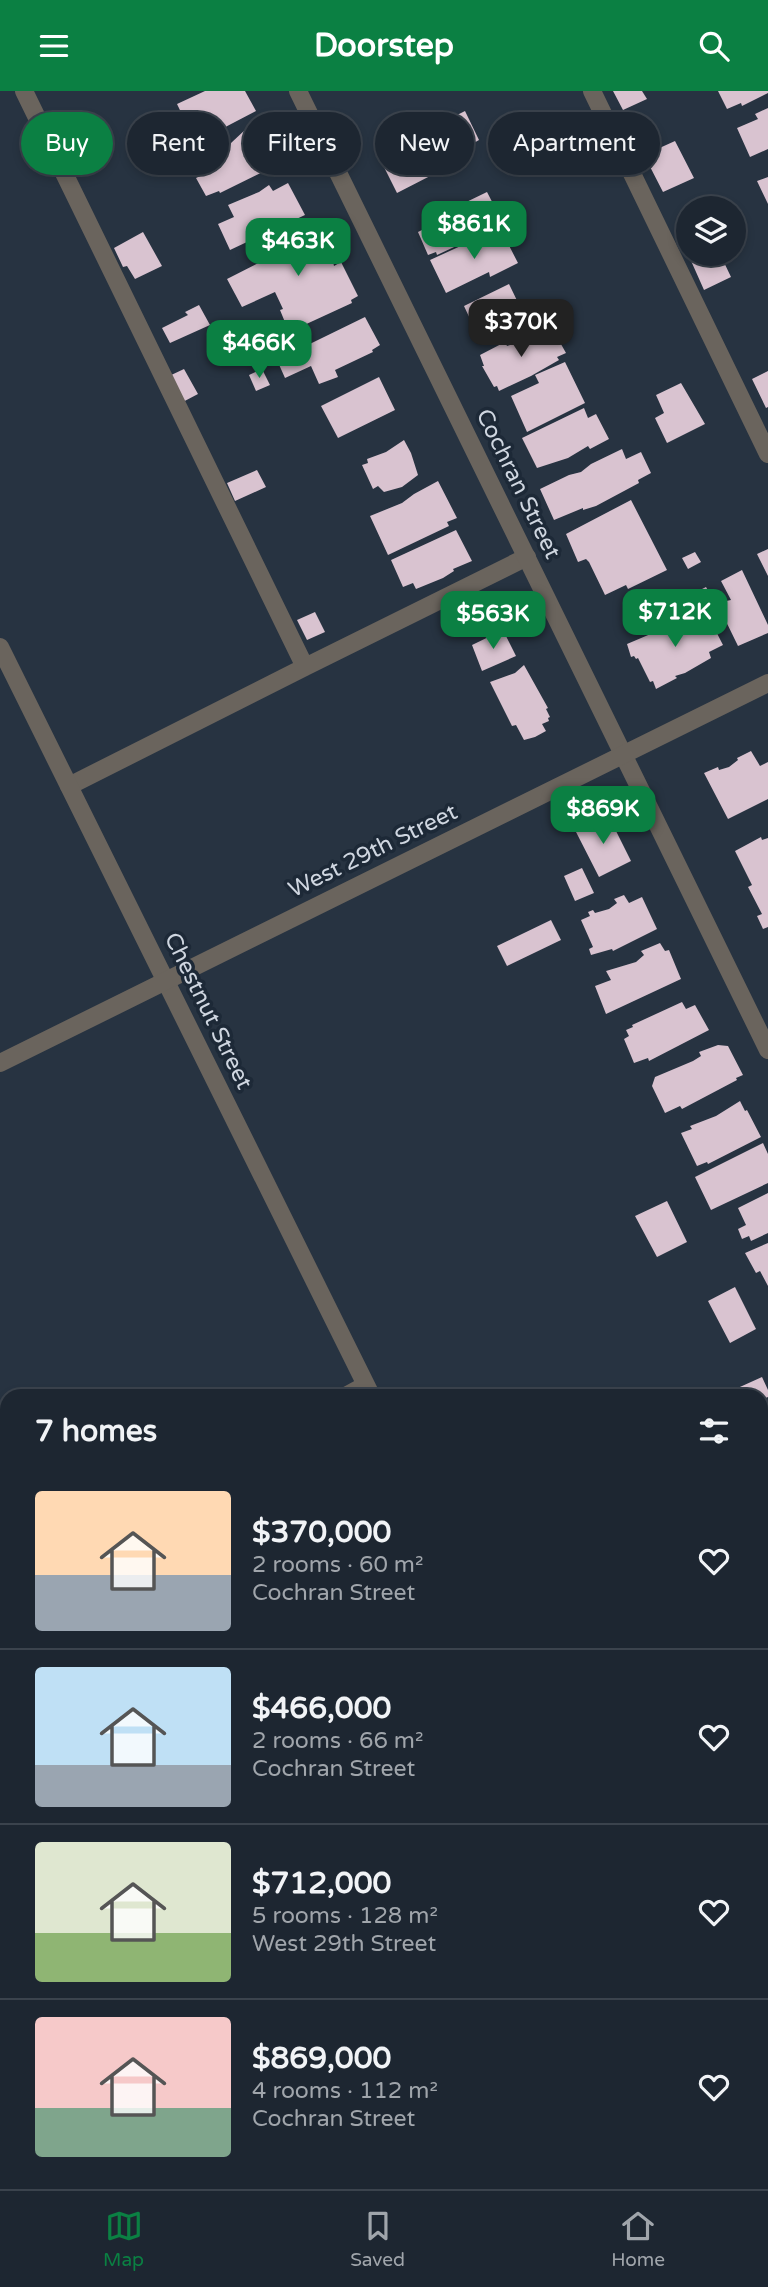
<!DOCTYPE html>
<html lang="en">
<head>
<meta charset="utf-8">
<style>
	:root { --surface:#1d2631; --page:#252e39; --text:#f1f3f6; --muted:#a0a5ab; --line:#3b434d; --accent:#0b8043 }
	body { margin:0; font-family:"Varela Round",sans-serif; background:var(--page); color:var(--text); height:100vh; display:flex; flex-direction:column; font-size:26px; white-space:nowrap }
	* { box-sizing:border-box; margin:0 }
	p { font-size:23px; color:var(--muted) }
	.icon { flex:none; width:38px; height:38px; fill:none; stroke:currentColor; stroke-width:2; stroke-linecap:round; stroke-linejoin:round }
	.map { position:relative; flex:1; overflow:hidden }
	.drawer { position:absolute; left:0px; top:1298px; width:768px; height:800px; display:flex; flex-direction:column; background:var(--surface); border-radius:21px 21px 0 0; box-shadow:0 4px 10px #0003,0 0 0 2px var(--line) }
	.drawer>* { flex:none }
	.hud { position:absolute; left:21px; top:21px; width:726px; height:63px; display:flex; gap:14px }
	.tools { position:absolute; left:676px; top:105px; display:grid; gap:14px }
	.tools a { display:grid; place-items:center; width:70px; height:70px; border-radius:50%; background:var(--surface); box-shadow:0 4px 10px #0003,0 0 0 2px var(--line); font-size:35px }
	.price { position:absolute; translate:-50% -60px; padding:0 16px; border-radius:14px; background:var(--accent); color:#fff; font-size:23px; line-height:46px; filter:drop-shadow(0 2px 4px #0008) }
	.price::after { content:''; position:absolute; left:50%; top:42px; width:21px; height:16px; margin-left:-10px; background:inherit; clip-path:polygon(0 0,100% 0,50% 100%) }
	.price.on { background:#222; color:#fff }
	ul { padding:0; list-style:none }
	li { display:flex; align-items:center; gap:21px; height:175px; padding:0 35px }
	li+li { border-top:2px solid var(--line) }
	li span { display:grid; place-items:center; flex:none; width:196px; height:140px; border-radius:7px; color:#555 }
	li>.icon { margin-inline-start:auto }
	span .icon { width:84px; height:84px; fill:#fffc; stroke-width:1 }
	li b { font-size:30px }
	h2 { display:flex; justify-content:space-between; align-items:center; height:84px; padding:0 35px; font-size:30px }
	.pill { padding:0 24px; border-radius:32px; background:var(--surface); box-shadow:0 4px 10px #0003,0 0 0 2px var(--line); font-size:24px; line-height:63px }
	.pill.on { background:var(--accent); color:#fff }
	header { display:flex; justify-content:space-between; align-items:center; height:91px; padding:0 35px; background:var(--accent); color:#fff; font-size:32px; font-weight:700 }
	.tabs { display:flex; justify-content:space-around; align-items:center; height:98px; border-top:2px solid var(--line); background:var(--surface); font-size:19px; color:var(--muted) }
	.tabs a { display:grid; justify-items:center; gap:4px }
	.tabs .on { color:var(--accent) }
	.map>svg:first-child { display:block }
</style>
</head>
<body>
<header><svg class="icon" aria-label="menu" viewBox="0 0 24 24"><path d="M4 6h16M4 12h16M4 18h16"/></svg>Doorstep<svg class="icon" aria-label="search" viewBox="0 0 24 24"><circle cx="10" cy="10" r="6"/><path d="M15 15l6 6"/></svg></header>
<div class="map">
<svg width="768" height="2098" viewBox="0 0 768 2098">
	<rect width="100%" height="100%" fill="#273341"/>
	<!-- building -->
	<path fill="#d9c3d0" d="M205,0H245L256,20L212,43L210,42L194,48L177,13Z
		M613,0H642L647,8L623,19Z
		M718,0H768V2L742,15L741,12L727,18Z
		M768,17V58L750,66L737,37L758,28L755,23Z
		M465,20L479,49L465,57L469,65L397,102L378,64Z
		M585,23L590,34L579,40L572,30Z
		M99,36L107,53L73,68L66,51Z
		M246,38L247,42L252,39L254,44L265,39L281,72L220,102L219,100L206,105L196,87L209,81L200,64L231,52Z
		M588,40L594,54L580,60L574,47Z
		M675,50L694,87L663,101L644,64Z
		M768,86V113L757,90Z
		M288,92L305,124L230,159L218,133L234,126L228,114L259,101L269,94L273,100Z
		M487,101L502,130L481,140L482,143L437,164L436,161L428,164L418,141L426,137L423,132Z
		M313,128L331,161L334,175L341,171L358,205L351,209L352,212L289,241L280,219L283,218L275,201L242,216L227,188L268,167L264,161L281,153L280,150L290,145L288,140Z
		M500,137L518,172L490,186L489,181L446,202L430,169Z
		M143,141L162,175L135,188L127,175L123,176L114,157Z
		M688,163H720L731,186L704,199Z
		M509,193L525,226L489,242V241L477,246L469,231L471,230L464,215Z
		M199,214L210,234L170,252L162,237L188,224L185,221Z
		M365,226L380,254L372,259L373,261L335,279L338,286L319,293L311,275L285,287L277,269Z
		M542,236L550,249L557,246L566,262L557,266L559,269L531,285L499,300L497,295L494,296L482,275H484L480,264L505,251L507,255L515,252Z
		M565,271L585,312L527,341L511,305L539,292L535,284Z
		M184,278L198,303L179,313L167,286Z
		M262,278L270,294L256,300L249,284Z
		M768,280V316L766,317L752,288Z
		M379,286L395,319L338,347L321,315Z
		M681,292L705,333L667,352L655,327L664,322L656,304Z
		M584,317L588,327L596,323L609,348L590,358L588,355L568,367L537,377L522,347Z
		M404,349L411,362L418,384L402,396L384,401L378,395L373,398L362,374L368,372L367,368L386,361Z
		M622,358L626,368L641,361L651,382L638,389L639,392L596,415L583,419V417L554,429L540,398L569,384L581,381L591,373Z
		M257,379L266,396L235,410L227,392Z
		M438,390L457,427L447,431L449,435L388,464L370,425L402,412L414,403Z
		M631,409L667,479L628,498L626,494L605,504L589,471L586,468L578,471L566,443Z
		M456,439L472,470L453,478L454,480L443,487L416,498L413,492L403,496L391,469Z
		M768,458V485L757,463Z
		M695,461L701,471L688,478L682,467Z
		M742,479L768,534V542L738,555L717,512L731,509L721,490Z
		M706,496L714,510L701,516L694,502Z
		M315,521L325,541L307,549L297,529Z
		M682,521L689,534L707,523L723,554L709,561L711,567L685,582L675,585L677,587L656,598L653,590L650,591L638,567L636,568L634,565L631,566L627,553L660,539L673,531L670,527Z
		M503,539L516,565L482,580L472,554Z
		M524,574L548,617L546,618L550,626L548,627L549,630L542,633L546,640L535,646L524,649L516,634L512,635L490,591L515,582Z
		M751,660L760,675L768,671V708L728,728L704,682L718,676L719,679L729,676L738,669L737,667Z
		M608,724L631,770L599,786L575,739Z
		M761,746L762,749L768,747V836L763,838L757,825L762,823L748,796L752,794L735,760Z
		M582,777L594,802L575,810L564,785Z
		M624,804L629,812L642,806L657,838L613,860L612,858L591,864L589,858L593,856L581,829L590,825L588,821L593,819L595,822L609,818L617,812L614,808Z
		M551,829L561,849L507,875L497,855Z
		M660,852L665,860L669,859L681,888L606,923L595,895L611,889L606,880L636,871L644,864L641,860Z
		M682,911L686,918L695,914L709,939L649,970L648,967L634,972L624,948L629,945L626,939L633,936L632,934Z
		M718,954L728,955L743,984L736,987L737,989L682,1018L680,1015L665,1022L652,995L655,986L693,970L701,965L699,961Z
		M740,1010L745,1020L747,1019L761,1046L708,1073L707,1071L697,1075L681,1042L692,1038L690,1035L716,1025Z
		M763,1052L768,1063V1092L711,1119L695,1086Z
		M768,1102V1142L751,1150L749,1145L742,1148L738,1138L746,1134L738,1117Z
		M667,1110L687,1151L657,1166L635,1125Z
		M768,1152V1195L760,1180L756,1182L745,1162Z
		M735,1196L756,1238L730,1252L708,1210Z
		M762,1286L768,1299V1306L761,1309V1306H733L731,1300Z"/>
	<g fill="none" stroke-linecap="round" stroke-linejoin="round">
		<!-- service -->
		<path stroke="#6a645d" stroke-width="18" d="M24,0L305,576L69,695
			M592,0L768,363
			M305,576L527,466"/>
		<!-- minor -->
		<path stroke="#6a645d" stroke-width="18" d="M298,0L768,959
			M0,556L372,1306
			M344,1306L366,1294
			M0,1480L7,1477
			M761,1608L768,1605
			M0,1987L7,1983
			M761,2091L765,2098"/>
		<!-- tertiary -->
		<path stroke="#6a645d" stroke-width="18" d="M0,972L768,592"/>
	</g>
	<g text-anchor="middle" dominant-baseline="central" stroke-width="7" stroke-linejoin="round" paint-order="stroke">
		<!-- street labels -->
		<g font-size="23" fill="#cfd6e0" stroke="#1d2937">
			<text transform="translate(518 393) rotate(64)">Cochran Street</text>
			<text transform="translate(373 760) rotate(-26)">West 29th Street</text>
			<text transform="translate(208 920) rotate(64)">Chestnut Street</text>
		</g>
	</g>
</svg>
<div class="tools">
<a><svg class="icon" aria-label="layers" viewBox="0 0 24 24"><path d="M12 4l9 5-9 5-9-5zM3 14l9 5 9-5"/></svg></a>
</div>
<b class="price" style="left:474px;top:170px">$861K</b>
<b class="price" style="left:298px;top:187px">$463K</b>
<b class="price on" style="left:521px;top:268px">$370K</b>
<b class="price" style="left:259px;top:289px">$466K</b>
<b class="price" style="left:675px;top:558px">$712K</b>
<b class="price" style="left:493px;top:560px">$563K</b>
<b class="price" style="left:603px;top:755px">$869K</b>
<div class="hud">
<a class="pill on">Buy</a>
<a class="pill">Rent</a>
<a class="pill">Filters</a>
<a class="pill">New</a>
<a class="pill">Apartment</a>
</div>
<section class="drawer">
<h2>7 homes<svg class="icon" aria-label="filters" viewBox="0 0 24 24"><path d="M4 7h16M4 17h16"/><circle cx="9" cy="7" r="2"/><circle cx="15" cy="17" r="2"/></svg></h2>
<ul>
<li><span style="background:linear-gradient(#ffd9b3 60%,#9aa5b1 0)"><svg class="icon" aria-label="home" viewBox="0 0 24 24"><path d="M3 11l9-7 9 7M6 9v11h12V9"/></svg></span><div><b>$370,000</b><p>2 rooms · 60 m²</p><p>Cochran Street</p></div><svg class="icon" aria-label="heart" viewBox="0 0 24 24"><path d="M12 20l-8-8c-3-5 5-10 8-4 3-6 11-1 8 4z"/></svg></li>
<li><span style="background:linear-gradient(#bfe0f5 70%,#9aa5b1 0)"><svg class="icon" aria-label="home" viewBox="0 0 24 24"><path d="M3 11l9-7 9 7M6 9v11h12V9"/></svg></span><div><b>$466,000</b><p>2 rooms · 66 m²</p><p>Cochran Street</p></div><svg class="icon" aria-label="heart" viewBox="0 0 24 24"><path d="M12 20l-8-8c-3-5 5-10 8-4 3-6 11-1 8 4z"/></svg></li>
<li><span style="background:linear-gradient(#dfe7d0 65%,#8fb573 0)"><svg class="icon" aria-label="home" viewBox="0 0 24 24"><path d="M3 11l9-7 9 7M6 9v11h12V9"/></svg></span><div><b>$712,000</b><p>5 rooms · 128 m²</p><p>West 29th Street</p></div><svg class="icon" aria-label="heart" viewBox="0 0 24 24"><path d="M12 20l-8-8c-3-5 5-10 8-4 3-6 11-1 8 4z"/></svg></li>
<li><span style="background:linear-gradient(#f6c9c9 65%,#7fa58c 0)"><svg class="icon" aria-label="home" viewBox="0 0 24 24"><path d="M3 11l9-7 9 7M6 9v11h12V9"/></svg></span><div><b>$869,000</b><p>4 rooms · 112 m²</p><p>Cochran Street</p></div><svg class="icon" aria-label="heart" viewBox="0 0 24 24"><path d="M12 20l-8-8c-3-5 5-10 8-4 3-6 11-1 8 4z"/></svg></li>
</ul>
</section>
</div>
<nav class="tabs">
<a class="on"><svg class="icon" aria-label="map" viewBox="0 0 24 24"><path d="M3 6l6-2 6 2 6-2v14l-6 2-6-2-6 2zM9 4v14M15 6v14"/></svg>Map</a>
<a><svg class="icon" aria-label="saved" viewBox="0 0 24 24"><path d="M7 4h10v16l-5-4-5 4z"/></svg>Saved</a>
<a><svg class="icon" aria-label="home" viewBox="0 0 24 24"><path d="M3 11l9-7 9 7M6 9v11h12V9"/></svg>Home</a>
</nav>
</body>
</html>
